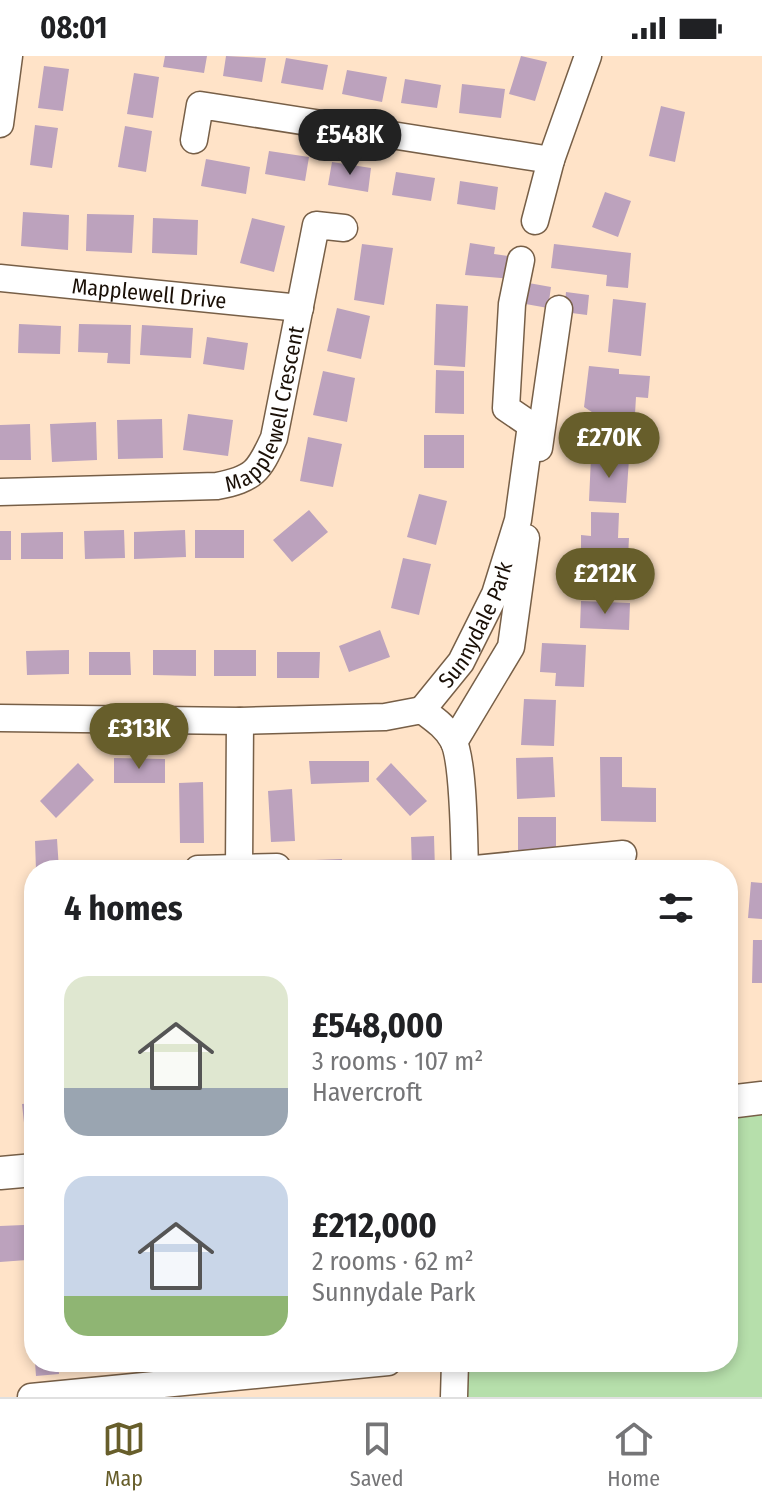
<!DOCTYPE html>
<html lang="en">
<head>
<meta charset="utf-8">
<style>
	:root { --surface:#fff; --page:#f2f2f2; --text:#202124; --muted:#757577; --line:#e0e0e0; --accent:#675e2b }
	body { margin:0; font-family:"Fira Sans Condensed",sans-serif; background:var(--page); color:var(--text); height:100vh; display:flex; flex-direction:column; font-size:30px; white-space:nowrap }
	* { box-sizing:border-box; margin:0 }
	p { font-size:26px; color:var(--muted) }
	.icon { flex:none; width:44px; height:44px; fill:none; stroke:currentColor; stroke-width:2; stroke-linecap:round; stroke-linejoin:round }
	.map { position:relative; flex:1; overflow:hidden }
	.side { position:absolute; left:24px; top:804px; width:714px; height:512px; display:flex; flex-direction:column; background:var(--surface); border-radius:32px; box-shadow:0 4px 12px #0003 }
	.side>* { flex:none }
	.price { position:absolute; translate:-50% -68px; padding:0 18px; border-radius:28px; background:var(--accent); color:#fff; font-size:26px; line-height:52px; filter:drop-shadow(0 2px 4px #0008) }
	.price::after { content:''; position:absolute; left:50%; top:48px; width:24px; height:18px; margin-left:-12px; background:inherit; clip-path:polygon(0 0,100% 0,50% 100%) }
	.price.current { background:#222; color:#fff }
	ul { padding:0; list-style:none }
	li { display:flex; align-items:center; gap:24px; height:200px; padding:0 40px }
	li span { display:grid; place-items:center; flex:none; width:224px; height:160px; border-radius:24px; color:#555 }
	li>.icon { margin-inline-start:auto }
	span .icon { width:96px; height:96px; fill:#fffc; stroke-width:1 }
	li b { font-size:34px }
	h2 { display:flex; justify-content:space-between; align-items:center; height:96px; padding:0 40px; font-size:34px }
	.status { display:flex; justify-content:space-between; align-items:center; height:56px; padding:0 40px; background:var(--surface); direction:ltr }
	.status svg { height:22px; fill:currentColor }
	.tab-bar { display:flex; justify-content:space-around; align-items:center; height:112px; border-top:2px solid var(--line); background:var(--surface); font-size:22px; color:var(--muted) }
	.tab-bar a { display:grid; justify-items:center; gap:4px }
	.tab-bar .current { color:var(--accent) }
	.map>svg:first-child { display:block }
</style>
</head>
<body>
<div class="status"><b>08:01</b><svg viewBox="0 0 49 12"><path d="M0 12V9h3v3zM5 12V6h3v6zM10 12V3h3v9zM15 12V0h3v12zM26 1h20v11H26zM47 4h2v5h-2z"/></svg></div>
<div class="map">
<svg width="762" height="1341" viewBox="0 0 762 1341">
	<rect width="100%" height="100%" fill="#ffe3c8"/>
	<!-- green -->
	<path fill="#b6dfab" d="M762,1042V1341H454L455,1306H728V1046Z"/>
	<!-- building -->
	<path fill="#bca2bd" d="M165,0H207L204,17L163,11Z
		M226,0L266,2L262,26L223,20Z
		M521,0L547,6L535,45L509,38Z
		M286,2L328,9L323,34L281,27Z
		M44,10L69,13L63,55L38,52Z
		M347,14L387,21L382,46L342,38Z
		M134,17L159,21L153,62L127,58Z
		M405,23L441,29L437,52L401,47Z
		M462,28L505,33L501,62L459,57Z
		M661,50L685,56L675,106L649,100Z
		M35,69L58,72L52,112L30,109Z
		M125,70L152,75L146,116L118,111Z
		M269,95L309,101L305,125L265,118Z
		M206,103L250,111L246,138L201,130Z
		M332,106L371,112L368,136L328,129Z
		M396,116L435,122L431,145L392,139Z
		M460,125L498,131L495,154L457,148Z
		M605,136L631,145L618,181L592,171Z
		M23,156L69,159L68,194L21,190Z
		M87,158L134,159L132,197L86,195Z
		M153,162L198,164L197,199L152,197Z
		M252,162L285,170L274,216L240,207Z
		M470,187L495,191L494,198L516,201L513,223L465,219Z
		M362,188L393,192L384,249L354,244Z
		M554,188L631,197L628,232L606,230L607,219L551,212Z
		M523,226L551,231L548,252L520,247Z
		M566,236L589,239L587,259L564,256Z
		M613,243L646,247L641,300L608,296Z
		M436,248L468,250L465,311L434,309Z
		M337,252L370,260L361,303L327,295Z
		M19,268L61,270L60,298L18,297Z
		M79,268L131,269L130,308L107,307L108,297L78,296Z
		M142,269L193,272L191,302L140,299Z
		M207,281L248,287L244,314L203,308Z
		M589,310L619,313V318L650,320L648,342L636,341L635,358L629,359V364L613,366V382H594L595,358L584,351Z
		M436,314L464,315V358L435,357Z
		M323,315L355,322L347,366L313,359Z
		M188,358L233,364L228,400L183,394Z
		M162,363L163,402L118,403L117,364Z
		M96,366L97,404L52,406L50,368Z
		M30,368L31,404H0V369Z
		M424,379H464V412H424Z
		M308,381L342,388L333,431L300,425Z
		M591,401L629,403L626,447L589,445Z
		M419,438L447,445L436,489L407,481Z
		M309,454L328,476L292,506L273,484Z
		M591,456L619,457L618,482H629L628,501L581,500V479L591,480Z
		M124,474L125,502L85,503L84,475Z
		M185,474L186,501L134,503V476Z
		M195,474H244V502H195Z
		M0,475H11V504H0Z
		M63,476V503H21V477Z
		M403,502L431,508L419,559L391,552Z
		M587,515L628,517L627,544L589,543L590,531H586Z
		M581,545L630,547L629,574L580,572Z
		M380,574L390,601L349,616L339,590Z
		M542,587L586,589L584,631L555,630L556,617L540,616Z
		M69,594V618L27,619L26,595Z
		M153,594H196V620L153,619Z
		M214,594H256V620H214Z
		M89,596H130L131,619H89Z
		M277,596H320L319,622H277Z
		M524,643L556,644L554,690L521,689Z
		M553,701L555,741L517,743L516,702Z
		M600,701H622V731L656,732V766L601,765Z
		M114,702L165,703V727H114Z
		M309,705H369V726L311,728Z
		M78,707L94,724L56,762L40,745Z
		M391,707L427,745L410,760L376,723Z
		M203,726L204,787H180L179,727Z
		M292,733L295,785L271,786L268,735Z
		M518,761H556V801L518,802Z
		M434,780L435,814H412L411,781Z
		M57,783L59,814H36L35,785Z
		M342,803V814H315V804Z
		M134,809L160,810V814H134Z
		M751,826L762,827V863L748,862Z
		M753,884H762V927H752Z
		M34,1047V1075L25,1076L22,1048Z
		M24,1169L27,1204L0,1206V1170Z
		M35,1306H58L59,1318L36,1320Z
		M90,1306H115V1310L91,1313Z"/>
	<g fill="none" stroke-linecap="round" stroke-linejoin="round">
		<defs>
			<g id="minor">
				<path d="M0,68L9,0"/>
				<path d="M194,84L200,49L551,104"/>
				<path d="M535,165L551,104L588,0"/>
				<path id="s1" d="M0,222L300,252"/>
				<path d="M539,392L559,253"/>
				<path id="s2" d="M0,436L217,430C254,423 259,415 274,382L316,169L344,172"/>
				<path id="s3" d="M422,654L461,606L495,538L518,464L531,369L506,352L512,248L521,204"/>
				<path d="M0,662L240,665L385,661L422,654C434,663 446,671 453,684C464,705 464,786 465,814"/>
				<path d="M454,686L511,591L526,482"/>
				<path d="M239,812L240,665"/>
				<path d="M198,813L277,811"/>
				<path d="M465,814L623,798"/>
				<path d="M31,1341L388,1306"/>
				<path d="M454,1341L455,1306"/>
			</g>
			<path id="major" d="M728,1046L762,1042
				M0,1117L34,1114"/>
		</defs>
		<!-- minor casing -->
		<use href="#minor" stroke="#775f47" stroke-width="29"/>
		<!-- major casing -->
		<use href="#major" stroke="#775f47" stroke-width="35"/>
		<!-- minor -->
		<use href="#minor" stroke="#fff" stroke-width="26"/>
		<!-- major -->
		<use href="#major" stroke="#fff" stroke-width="32"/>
	</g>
	<g text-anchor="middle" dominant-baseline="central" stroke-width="8" stroke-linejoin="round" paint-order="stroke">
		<!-- street labels -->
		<g font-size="22" fill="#1a1007" stroke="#fff">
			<text stroke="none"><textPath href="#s1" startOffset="150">Mapplewell Drive</textPath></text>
			<text stroke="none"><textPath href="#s2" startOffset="318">Mapplewell Crescent</textPath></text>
			<text stroke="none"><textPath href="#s3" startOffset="102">Sunnydale Park</textPath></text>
		</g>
	</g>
</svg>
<b class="price current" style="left:350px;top:121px">£548K</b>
<b class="price" style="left:609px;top:424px">£270K</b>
<b class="price" style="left:605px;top:560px">£212K</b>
<b class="price" style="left:139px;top:715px">£313K</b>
<section class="side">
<h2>4 homes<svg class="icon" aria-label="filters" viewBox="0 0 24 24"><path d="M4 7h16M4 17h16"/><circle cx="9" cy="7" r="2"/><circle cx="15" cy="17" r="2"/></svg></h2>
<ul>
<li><span style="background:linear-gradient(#dfe7d0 70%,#9aa5b1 0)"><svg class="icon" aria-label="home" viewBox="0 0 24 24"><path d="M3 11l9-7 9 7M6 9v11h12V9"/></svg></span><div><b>£548,000</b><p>3 rooms · 107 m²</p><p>Havercroft</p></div></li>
<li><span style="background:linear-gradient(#c9d6e8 75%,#8fb573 0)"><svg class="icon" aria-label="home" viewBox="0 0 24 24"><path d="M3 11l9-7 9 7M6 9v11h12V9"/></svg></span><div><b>£212,000</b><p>2 rooms · 62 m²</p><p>Sunnydale Park</p></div></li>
</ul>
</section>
</div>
<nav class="tab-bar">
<a class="current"><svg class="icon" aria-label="map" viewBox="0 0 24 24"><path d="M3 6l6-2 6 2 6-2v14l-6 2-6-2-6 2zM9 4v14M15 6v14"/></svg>Map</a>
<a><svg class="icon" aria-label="saved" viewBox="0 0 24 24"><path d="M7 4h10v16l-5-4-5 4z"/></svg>Saved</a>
<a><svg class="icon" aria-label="home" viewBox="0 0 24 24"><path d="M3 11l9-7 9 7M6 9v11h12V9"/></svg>Home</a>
</nav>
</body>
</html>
